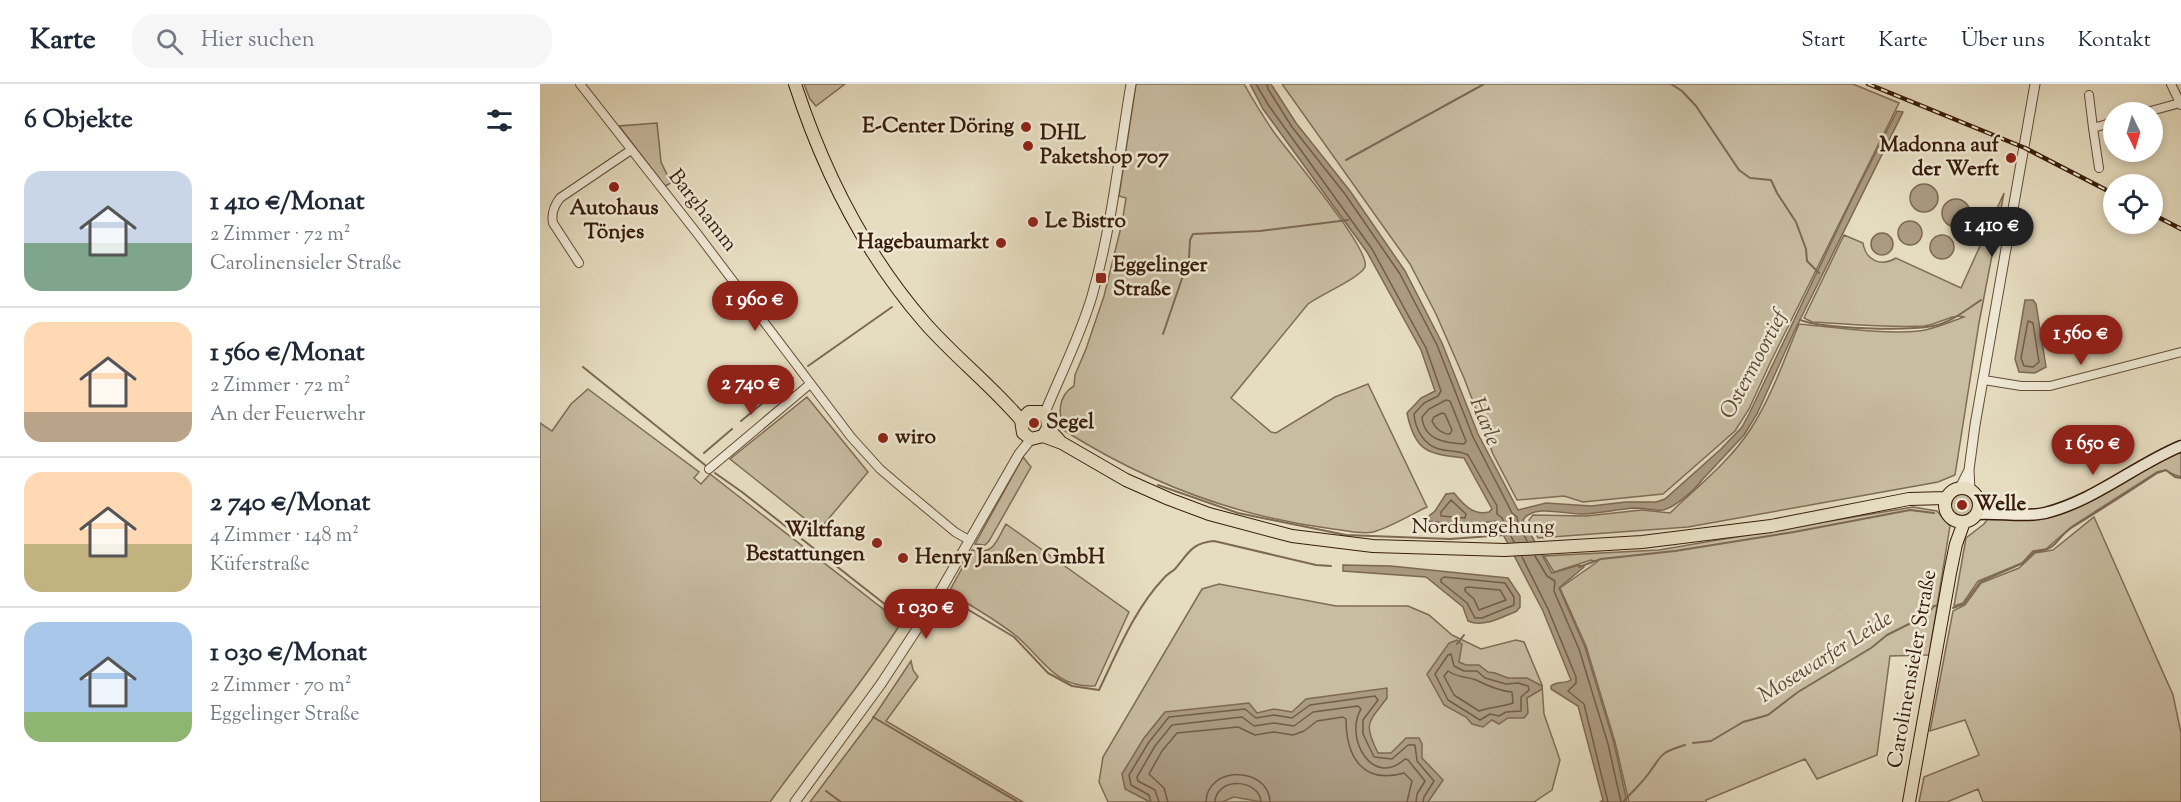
<!DOCTYPE html>
<html lang="de">
<head>
<meta charset="utf-8">
<style>
	:root { --surface:#fff; --page:#f6f6f7; --text:#1f2937; --muted:#747a83; --line:#e0e1e3; --accent:#8f2418 }
	body { margin:0; font-family:"Sorts Mill Goudy",serif; background:var(--page); color:var(--text); height:100vh; display:flex; flex-direction:column; font-size:22px; white-space:nowrap }
	* { box-sizing:border-box; margin:0 }
	p { font-size:20px; color:var(--muted) }
	.icon { flex:none; width:33px; height:33px; fill:none; stroke:currentColor; stroke-width:2; stroke-linecap:round; stroke-linejoin:round }
	.map { position:relative; flex:1; overflow:hidden }
	.sheet { display:flex; flex-direction:column; background:var(--surface); width:540px }
	.sheet>* { flex:none }
	.needle { width:39px; rotate:175deg }
	.fabs { position:absolute; left:1563px; top:18px; display:grid; gap:12px }
	.fabs a { display:grid; place-items:center; width:60px; height:60px; border-radius:50%; background:var(--surface); box-shadow:0 3px 9px #0003; font-size:30px }
	.price { position:absolute; translate:-50% -51px; padding:0 14px; border-radius:21px; background:var(--accent); color:#fff; font-size:20px; line-height:39px; filter:drop-shadow(0 2px 3px #0008) }
	.price::after { content:''; position:absolute; left:50%; top:36px; width:18px; height:14px; margin-left:-9px; background:inherit; clip-path:polygon(0 0,100% 0,50% 100%) }
	.price.selected { background:#222; color:#fff }
	ul { padding:0; list-style:none }
	li { display:flex; align-items:center; gap:18px; height:150px; padding:0 24px }
	li+li { border-top:2px solid var(--line) }
	li span { display:grid; place-items:center; flex:none; width:168px; height:120px; border-radius:18px; color:#555 }
	li>.icon { margin-inline-start:auto }
	span .icon { width:72px; height:72px; fill:#fffc; stroke-width:1 }
	li b { font-size:26px }
	h2 { display:flex; justify-content:space-between; align-items:center; height:72px; padding:0 24px; font-size:26px }
	header { display:flex; align-items:center; gap:36px; box-sizing:border-box; height:84px; padding:0 30px; background:var(--surface); border-bottom:2px solid var(--line) }
	header strong { font-size:28px }
	nav { display:flex; gap:33px; margin-inline-start:auto; font-size:21px }
	.search { width:420px; height:54px; background:var(--page); display:flex; align-items:center; gap:15px; box-sizing:border-box; padding:0 21px; border-radius:24px; color:var(--muted); font-size:22px }
	main { display:flex; flex:1; min-height:0 }
	.map>svg:first-child { display:block }
</style>
</head>
<body>
<header>
<strong>Karte</strong>
<div class="search"><svg class="icon" aria-label="search" viewBox="0 0 24 24"><circle cx="10" cy="10" r="6"/><path d="M15 15l6 6"/></svg>Hier suchen</div>
<nav><a>Start</a><a>Karte</a><a>Über uns</a><a>Kontakt</a></nav>
</header>
<main>
<section class="sheet">
<h2>6 Objekte<svg class="icon" aria-label="filters" viewBox="0 0 24 24"><path d="M4 7h16M4 17h16"/><circle cx="9" cy="7" r="2"/><circle cx="15" cy="17" r="2"/></svg></h2>
<ul>
<li><span style="background:linear-gradient(#c9d6e8 60%,#7fa58c 0)"><svg class="icon" aria-label="home" viewBox="0 0 24 24"><path d="M3 11l9-7 9 7M6 9v11h12V9"/></svg></span><div><b>1 410 €/Monat</b><p>2 Zimmer · 72 m²</p><p>Carolinensieler Straße</p></div></li>
<li><span style="background:linear-gradient(#ffd9b3 75%,#b9a48a 0)"><svg class="icon" aria-label="home" viewBox="0 0 24 24"><path d="M3 11l9-7 9 7M6 9v11h12V9"/></svg></span><div><b>1 560 €/Monat</b><p>2 Zimmer · 72 m²</p><p>An der Feuerwehr</p></div></li>
<li><span style="background:linear-gradient(#ffd9b3 60%,#c2b280 0)"><svg class="icon" aria-label="home" viewBox="0 0 24 24"><path d="M3 11l9-7 9 7M6 9v11h12V9"/></svg></span><div><b>2 740 €/Monat</b><p>4 Zimmer · 148 m²</p><p>Küferstraße</p></div></li>
<li><span style="background:linear-gradient(#a9c7e8 75%,#8fb573 0)"><svg class="icon" aria-label="home" viewBox="0 0 24 24"><path d="M3 11l9-7 9 7M6 9v11h12V9"/></svg></span><div><b>1 030 €/Monat</b><p>2 Zimmer · 70 m²</p><p>Eggelinger Straße</p></div></li>
</ul>
</section>
<div class="map">
<svg width="1641" height="718" viewBox="0 0 1641 718">
	<rect width="100%" height="100%" fill="#e6ddc0"/>
	<filter id="stains"><feTurbulence type="fractalNoise" baseFrequency=".00333" numOctaves="4"/><feColorMatrix values="0 0 0 0 .2 0 0 0 0 .09 0 0 0 0 .02 0 0 0 .5 -.17"/></filter>
	<radialGradient id="worn" r=".72"><stop offset=".6" stop-color="#630" stop-opacity="0"/><stop offset="1" stop-color="#630" stop-opacity=".3"/></radialGradient>
	<!-- green -->
	<path fill="#c8bca1" stroke="#806c56" stroke-width="1.5" d="M264,0H305L276,22L270,15Z
		M596,0H704C713,16 723,32 733,47C747,67 831,165 825,183C821,193 780,211 768,220L691,314L731,348L736,349L795,313L828,300L887,423C870,431 851,443 833,448C822,451 804,446 793,445C697,433 606,398 525,347C518,332 517,312 534,302L535,291L546,265L564,212L582,139L586,114L579,112Z
		M742,0H1313L1359,19L1231,277L1209,325L1195,347L1123,410L1043,418L1024,412L977,416L953,370L924,294L896,230L870,180Z
		M117,39L121,78L131,99L125,102L79,42Z
		M1464,109L1439,239L1415,391L1398,398L1148,443L998,454L989,436L993,431L1046,432L1102,426L1130,429C1157,403 1190,377 1210,346C1231,314 1244,276 1259,240C1295,243 1344,251 1379,247C1395,245 1409,238 1424,233C1413,229 1397,241 1384,242C1347,244 1310,240 1272,238L1264,234L1304,151L1323,159C1326,177 1341,183 1356,174L1421,204Z
		M48,305L159,388L154,394L161,400L170,390L361,539C321,602 273,658 230,718H0V339L12,347L31,320Z
		M267,313L328,388L279,446L190,375Z
		M1641,368V393L1630,389L1626,386L1617,388L1531,443L1506,465L1493,467L1482,479L1438,497L1423,519L1414,522L1426,454L1444,440L1450,432L1493,435Z
		M483,373L491,383L449,457L445,461L435,460Z
		M1409 422a13 13 0 1 1 26 0a13 13 0 1 1-26 0Z
		M1373,423L1397,427L1410,442L1389,571L1350,572L1337,671L1277,695L1265,675L1166,716V718H1089L1075,658L1046,562L1020,504L1057,478L1051,476L1014,488L1004,472L1119,466Z
		M1554,433L1633,611L1641,649V718H1443L1438,705L1407,718H1379L1384,693L1439,671L1425,636L1390,647L1413,527L1425,521L1441,499L1479,484L1495,469L1513,466Z
		M466,440L589,528L555,602C514,604 503,574 475,551C455,535 431,522 409,508L432,466C455,471 456,457 466,440Z
		M679,500L796,522H868L889,531L912,551L941,565L976,556L984,558L1002,601L1004,630L1020,676L1012,706L994,718H568L559,698L563,673L662,505Z
		M371,577L373,586L378,593L346,637L483,718H270L331,637Z"/>
	<!-- water -->
	<path fill="#ab9b82" stroke="#7d6852" stroke-width="1.5" d="M710,0H731L756,39L810,107L865,187L902,259L938,350L978,426L1006,419L1051,422L1086,418H1116L1125,415L1181,365L1202,343L1209,330L1313,113L1357,27L1363,28L1254,248L1217,330L1204,351L1162,396C1156,405 1134,424 1123,426C1114,427 1104,424 1095,424C1077,425 1058,430 1040,430C1024,430 994,420 983,436L1012,489L1039,481L1044,483L1019,504L1045,563L1074,659L1087,718H1060L1063,716L1038,622L1011,605V602C1017,597 1025,600 1031,596L1003,527L956,437L923,441L888,437L889,432L895,427L906,410L914,409C923,420 933,432 949,428L952,425L924,374C888,370 875,368 867,329L881,314L895,307L881,266L827,168L723,25Z
		M1370 114a14 14 0 1 1 28 0a14 14 0 1 1-28 0Z
		M1402 129a14 14 0 1 1 28 0a14 14 0 1 1-28 0Z
		M1358 149a12 12 0 1 1 24 0a12 12 0 1 1-24 0Z
		M1331 160a11 11 0 1 1 22 0a11 11 0 1 1-22 0Z
		M1390 163a12 12 0 1 1 24 0a12 12 0 1 1-24 0Z
		M1485,216H1493L1496,220L1506,283L1495,289L1479,288L1475,275Z
		M803,481L851,482L968,494L980,512V523L977,527C962,533 944,544 928,537L923,523L886,493L803,487Z
		M917,556L922,560L919,578L926,581H939L948,588L955,589L968,594H987L1002,602V605L987,614L988,629L984,634H968L959,640L952,636L943,643L932,640L926,633L904,621L887,590L909,559Z
		M847,604V614C828,639 823,639 838,669H851L866,654H879L882,660V674L903,696L888,718H722L694,713L682,718H610L585,705L582,690L604,654L625,628L709,619L717,629L734,625L752,628L766,615Z"/>
	<g fill="none" stroke-linecap="round" stroke-linejoin="round">
		<!-- shore -->
		<path stroke="#725c46" stroke-width="1.5" d="M716,0L729,22L832,165L886,264L901,307L898,312L884,319L874,330C875,345 884,361 899,365C909,368 919,366 928,371L957,422V430L962,434L974,458
			M727,0L728,5L752,43L805,110L860,190L897,261L933,353L967,419L972,429L977,433L978,439L987,457
			M1488,237L1493,239L1499,278L1493,283L1484,282L1481,274Z
			M906,316L910,317L926,357L924,360C905,359 884,356 882,333L889,325Z
			M902,329L905,330L912,346L910,350C901,350 896,345 892,337L894,333Z
			M911,416L926,430L925,434L901,432V428Z
			M995,472L1007,492L1015,497L1014,507L1039,565L1068,660L1081,718
			M982,473L1008,525L1036,593V599L1028,607L1044,620L1068,718
			M904,493L965,499L974,513V521L942,534H935L927,519L901,498V495Z
			M928,503L960,506L966,516L939,526L934,515L925,507V504Z
			M911,570L914,582L924,587H937L945,594L966,600L978,599L988,602L989,606L981,613V627L966,628L959,632L950,630L940,636L908,616L895,590L908,571Z
			M908,587C920,595 927,592 936,596C946,601 959,607 972,608L973,619C962,623 950,623 939,627L914,611L904,592Z
			M611,718L609,711L591,701L589,691L609,658L629,633L705,625L716,634L734,631L752,634L770,621L835,612L838,616L823,636V650L834,673L852,675L868,661H875L877,677L894,697L884,713L883,718
			M619,718L615,706L598,697L597,693L615,662L632,641L702,633L714,642L734,639L754,642L773,628L818,622L821,625C804,653 832,705 865,675L868,676L885,697L877,710L876,718
			M628,718L624,704L609,690L622,667L637,649L698,643L715,651L734,648L753,651L764,647L777,637L803,633L806,635C806,673 823,701 864,689L872,697L867,718
			M666,718C667,681 729,682 730,718
			M675,718C676,693 719,694 721,718"/>
		<!-- stream -->
		<path stroke="#7d6852" stroke-width="2" d="M1131,0L1142,7L1156,22L1199,86L1210,94L1231,96L1237,109L1256,138L1266,165L1267,177L1279,189
			M806,76L944,0
			M1260,236C1285,245 1366,247 1393,242C1410,239 1426,226 1441,216
			M623,250L649,174L650,156L653,150L720,147L808,136
			M268,282L352,223
			M43,283L165,381
			M201,337L253,294
			M164,369L192,345
			M175,389L202,408L365,536
			M618,401L698,429L806,451L910,455L965,451
			M1039,483L1061,475L1135,467L1254,448L1370,426L1394,429
			M1413,524L1424,520L1440,498L1483,479L1494,468C1519,465 1514,456 1531,444C1560,426 1589,408 1617,389L1626,386L1635,393L1641,394
			M383,547L387,550L407,513L474,553L508,589L532,602L559,606C577,569 595,524 624,494C627,490 632,488 635,485C648,470 651,459 674,457L776,481L791,482
			M917,560L924,551
			M333,633L478,718
			M1153,659L1171,657L1203,638L1228,631L1258,608L1331,564L1347,551L1385,532L1394,522L1400,521
			M286,707L301,718
			M1083,718C1091,709 1101,700 1109,689C1123,670 1119,669 1145,661"/>
		<defs>
			<path id="minor" d="M40,0L156,148L311,353L340,385L361,403L415,448L429,456
				M1631,0L1641,21
				M1549,11L1553,44
				M1607,28L1640,19
				M1559,84L1553,44L1574,38
				M39,179L13,139C11,129 14,122 20,114L91,66
				M1444,296L1481,302H1510L1641,268
				M169,385L270,300"/>
			<path id="tertiary" d="M504,331C520,291 540,253 552,212C572,143 579,71 591,0
				M1420,404L1428,388
				M1430,406L1429,386L1435,341L1495,0
				M255,718L341,600L390,525L479,370L491,355"/>
			<path id="secondary" d="M1439,418L1458,427
				M1436,430C1459,428 1483,434 1505,429C1554,417 1595,381 1641,362"/>
			<path id="primary" d="M255,0C283,86 325,170 385,239C415,273 452,302 481,336
				M508,344L503,352L491,355L483,349L481,336L489,328H501L507,335L508,344L519,356
				M503,352L522,359L586,396L629,415L669,430L752,452L833,462L965,466L1102,458L1231,442L1369,415L1406,414
				M1405 421a17 17 0 1 1 34 0a17 17 0 1 1-34 0Z
				M1369,718L1410,489L1416,460L1424,438"/>
		</defs>
		<!-- minor casing -->
		<use href="#minor" stroke="#644c38" stroke-width="10"/>
		<!-- tertiary casing -->
		<use href="#tertiary" stroke="#644c38" stroke-width="11"/>
		<!-- secondary casing -->
		<use href="#secondary" stroke="#381c0a" stroke-width="13"/>
		<!-- primary casing -->
		<use href="#primary" stroke="#381c0a" stroke-width="14"/>
		<!-- minor -->
		<use href="#minor" stroke="#efe9d6" stroke-width="8"/>
		<!-- tertiary -->
		<use href="#tertiary" stroke="#efe9d6" stroke-width="9"/>
		<!-- secondary -->
		<use href="#secondary" stroke="#efe9d6" stroke-width="10"/>
		<!-- primary -->
		<use href="#primary" stroke="#e6ddc0" stroke-width="12"/>
		<defs>
			<path id="rail" d="M1328,0L1485,64L1574,110
				M1612,130L1641,145"/>
		</defs>
		<!-- rail casing -->
		<use href="#rail" stroke="#381c0a" stroke-width="4.5"/>
		<!-- rail -->
		<use href="#rail" stroke="#efe9d6" stroke-width="2" stroke-dasharray="7" stroke-linecap="butt"/>
	</g>
	<!-- markers -->
	<g fill="#8f2418" stroke="#efe9d6" stroke-width="2">
		<circle cx="486" cy="43" r="6"/>
		<circle cx="488" cy="62" r="6"/>
		<circle cx="1471" cy="74" r="6"/>
		<circle cx="74" cy="103" r="6"/>
		<circle cx="493" cy="138" r="6"/>
		<circle cx="461" cy="159" r="6"/>
		<rect x="555" y="188" width="12" height="12" rx="3"/>
		<circle cx="494" cy="339" r="6"/>
		<circle cx="343" cy="354" r="6"/>
		<circle cx="1422" cy="421" r="6"/>
		<circle cx="337" cy="459" r="6"/>
		<circle cx="363" cy="474" r="6"/>
	</g>
	<g text-anchor="middle" dominant-baseline="central" stroke-width="5" stroke-linejoin="round" paint-order="stroke">
		<!-- poi labels -->
		<g font-size="21" font-weight="bold" fill="#381c0a" stroke="#efe9d6" text-anchor="start">
			<text x="474" y="43" text-anchor="end">E-Center Döring</text>
			<text x="500" y="50">DHL<tspan x="500" dy="24">Paketshop 707</tspan></text>
			<text x="1459" y="62" text-anchor="end">Madonna auf<tspan x="1459" dy="24">der Werft</tspan></text>
			<text x="74" y="125" text-anchor="middle">Autohaus<tspan x="74" dy="24">Tönjes</tspan></text>
			<text x="505" y="138">Le Bistro</text>
			<text x="449" y="159" text-anchor="end">Hagebaumarkt</text>
			<text x="573" y="182">Eggelinger<tspan x="573" dy="24">Straße</tspan></text>
			<text x="506" y="339">Segel</text>
			<text x="355" y="354">wiro</text>
			<text x="1434" y="421">Welle</text>
			<text x="325" y="447" text-anchor="end">Wiltfang<tspan x="325" dy="24">Bestattungen</tspan></text>
			<text x="375" y="474">Henry Janßen GmbH</text>
		</g>
		<!-- street labels -->
		<g font-size="21" fill="#381c0a" stroke="#efe9d6">
			<text transform="translate(162 127) rotate(52)">Barghamm</text>
			<text x="943" y="444">Nordumgehung</text>
			<text transform="translate(1373 585) rotate(-80)">Carolinensieler Straße</text>
		</g>
		<!-- water labels -->
		<g font-size="22" font-style="italic" fill="#604834" stroke="#efe9d6">
			<text transform="translate(1215 281) rotate(-62)">Ostermoortief</text>
			<text transform="translate(944 338) rotate(68)">Harle</text>
			<text transform="translate(1286 574) rotate(-32)">Mosewarfer Leide</text>
		</g>
	</g>
	<rect width="100%" height="100%" filter="url(#stains)"/>
	<rect width="100%" height="100%" fill="url(#worn)"/>
</svg>
<div class="fabs">
<a><svg class="needle" viewBox="-14 -14 28 28"><path d="M0-13l5 13h-10z" fill="#e53935"/><path d="M0 13l5-13h-10z" fill="#747a83"/></svg></a>
<a><svg class="icon" aria-label="locate" viewBox="0 0 24 24"><circle cx="12" cy="12" r="6"/><path d="M12 2v4M12 18v4M2 12h4M18 12h4"/></svg></a>
</div>
<b class="price selected" style="left:1452px;top:174px">1 410 €</b>
<b class="price" style="left:215px;top:248px">1 960 €</b>
<b class="price" style="left:1541px;top:282px">1 560 €</b>
<b class="price" style="left:211px;top:332px">2 740 €</b>
<b class="price" style="left:1553px;top:392px">1 650 €</b>
<b class="price" style="left:386px;top:556px">1 030 €</b>
</div>
</main>
</body>
</html>
